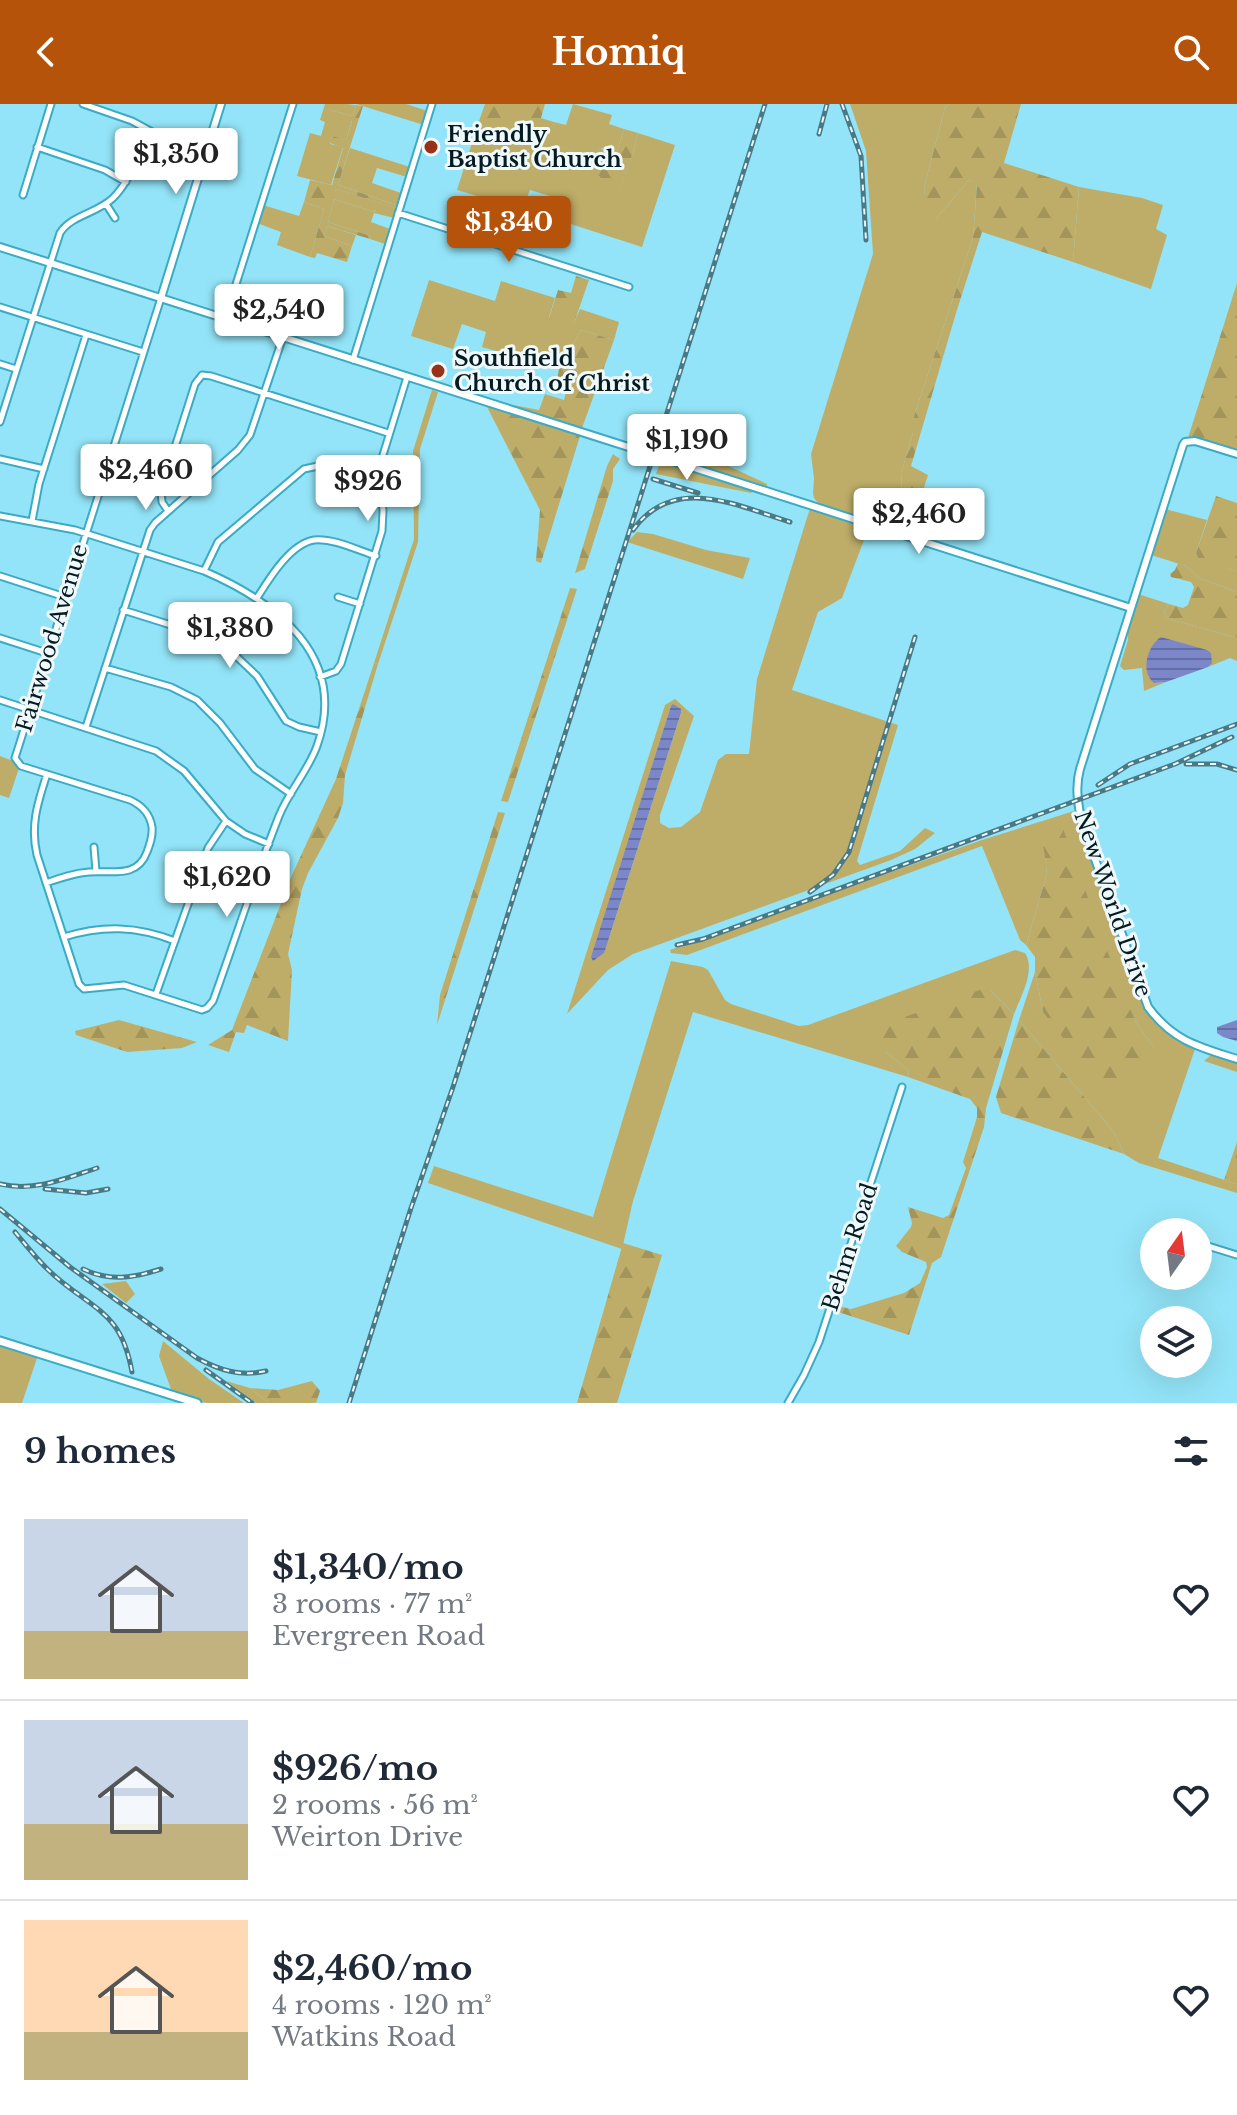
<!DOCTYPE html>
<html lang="en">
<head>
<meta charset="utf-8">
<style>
	:root { --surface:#fff; --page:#f6f6f7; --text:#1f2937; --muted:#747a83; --line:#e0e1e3; --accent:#b45309 }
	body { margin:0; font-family:"Libre Baskerville",serif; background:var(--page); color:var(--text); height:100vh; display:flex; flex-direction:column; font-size:30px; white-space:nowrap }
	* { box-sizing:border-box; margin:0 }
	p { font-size:26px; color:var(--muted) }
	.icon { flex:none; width:44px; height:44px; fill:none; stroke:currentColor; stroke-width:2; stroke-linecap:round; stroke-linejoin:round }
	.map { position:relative; height:1299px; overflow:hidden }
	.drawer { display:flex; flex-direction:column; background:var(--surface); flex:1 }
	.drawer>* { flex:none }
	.needle { width:52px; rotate:14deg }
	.buttons { position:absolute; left:1140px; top:1114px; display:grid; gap:16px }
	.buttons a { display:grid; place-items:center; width:72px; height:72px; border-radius:50%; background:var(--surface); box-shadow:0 8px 32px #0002; font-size:40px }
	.price { position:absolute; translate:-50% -68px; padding:0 18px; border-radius:8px; background:#fff; color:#222; font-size:26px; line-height:52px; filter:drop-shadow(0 2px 4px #0008) }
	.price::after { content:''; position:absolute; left:50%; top:48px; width:24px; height:18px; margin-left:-12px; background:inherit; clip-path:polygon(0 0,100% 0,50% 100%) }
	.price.current { background:var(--accent); color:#fff }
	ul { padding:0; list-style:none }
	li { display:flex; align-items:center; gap:24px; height:200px; padding:0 24px }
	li+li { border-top:2px solid var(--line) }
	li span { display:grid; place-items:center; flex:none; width:224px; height:160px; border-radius:0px; color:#555 }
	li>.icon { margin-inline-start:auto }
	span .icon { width:96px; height:96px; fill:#fffc; stroke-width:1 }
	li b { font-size:34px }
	h2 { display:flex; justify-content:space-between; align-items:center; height:96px; padding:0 24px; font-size:34px }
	header { display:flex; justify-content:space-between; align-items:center; height:104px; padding:0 24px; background:var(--accent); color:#fff; font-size:36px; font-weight:700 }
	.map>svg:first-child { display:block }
</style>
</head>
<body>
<header><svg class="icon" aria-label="back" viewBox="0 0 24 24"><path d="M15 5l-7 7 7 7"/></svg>Homiq<svg class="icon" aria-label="search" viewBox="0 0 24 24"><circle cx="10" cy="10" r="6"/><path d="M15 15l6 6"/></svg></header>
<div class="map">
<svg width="1237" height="1299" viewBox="0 0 1237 1299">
	<defs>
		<pattern id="forest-firs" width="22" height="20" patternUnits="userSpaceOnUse" patternTransform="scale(2)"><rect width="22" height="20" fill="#bead69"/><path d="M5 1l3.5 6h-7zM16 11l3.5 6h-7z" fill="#a2945b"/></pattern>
		<pattern id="water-rules" width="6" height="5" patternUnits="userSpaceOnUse" patternTransform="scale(2)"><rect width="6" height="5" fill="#7c87c9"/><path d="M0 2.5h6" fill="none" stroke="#636ea3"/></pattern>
	</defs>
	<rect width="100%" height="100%" fill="#93e4f8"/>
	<!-- grass -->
	<path fill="#bead69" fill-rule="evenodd" d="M325,0H347L356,3L353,12L330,6L329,9L352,16L346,36L332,33L330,40L343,43L331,81L297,72L310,29L321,32L325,18L320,16Z
		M356,0H406L428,7L424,21Z
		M573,0L612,11L609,20L624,25L612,63L606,66L598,61L603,44H600L594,54L576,50L549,38L554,18L566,21Z
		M850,0H949L945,3L924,84L928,115H936L969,76L977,79L973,134L913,315V329L901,369L902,386L890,423L819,400L814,394L813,389L814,374L811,350L873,150L866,47Z
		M478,20L528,36L572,56L592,63L619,88L634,46L638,29L675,41L642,143L552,114L557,94L530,86L522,105L457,86Z
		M350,44L410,63L407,73L377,64L372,79L401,89L394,114L374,109L371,118L390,125L385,140L370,135L371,132L328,118L334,95L374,108L376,106L334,91L336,85L396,104V101L338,81Z
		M1079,83L1142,94L1163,101L1156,125L1167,131L1151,185L1073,158Z
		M304,98L324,105L310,153L277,141L281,128L257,119L263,101L299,112Z
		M327,122L356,131L352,142L324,132Z
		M429,176L495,197L501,177L555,194L549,213L573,221L580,205L619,218L614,236L581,226L559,265L482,243L486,228L462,220L453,245L411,232Z
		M432,286L438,288L420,345L418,438L378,560L374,559L414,435L413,347Z
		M668,334L767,380V384L663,349Z
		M660,358L755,386L751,389L656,370Z
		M810,404L869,423L842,494L818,508L792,586L898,621L857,757L860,761L900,747L925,724L935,729L915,745L891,756L633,850L608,866L567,910L665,601L675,595L694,612L660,711V719L669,724L681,723L700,708L718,656L726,650H749L757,575ZM671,602L681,609L608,837L592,855Z
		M1165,405L1207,416L1196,449L1199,455L1237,467V488L1199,474L1186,462L1151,451Z
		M637,428L653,430L706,446L750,454L743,475L627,438Z
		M1138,490L1169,500L1164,507L1166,514L1237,534V557L1230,554L1208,563L1212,558L1154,579L1166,578L1144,587L1142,564L1124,566L1120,562L1128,536L1127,519Z
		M0,652L13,657L19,664L9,694L0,691Z
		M1074,707L1140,893C1155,919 1168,932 1195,945L1158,1054L1237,1080V1089L1139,1059L1124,1050L1114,1028L1019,916L1035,868L1043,908L1154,943L1138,922L1042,725L1047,769L1026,841L1020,836L982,742L687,851L671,849L670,846L982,736Z
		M1015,846L1025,849C1036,866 1021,892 1014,910L991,887L886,948L909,967L908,973L693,908L633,1097L622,1145L428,1079L434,1062L593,1113L671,857L703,863L708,866L725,896L731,900L799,922L808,921Z
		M1211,951L1237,958V968L1204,957Z
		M126,1177L135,1190L126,1199L102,1180Z
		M163,1237L209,1275L244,1299H206L172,1288L159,1252Z
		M0,1239L38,1251L22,1299H0Z
		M226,1277L250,1284L269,1299H256Z"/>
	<!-- forest -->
	<path fill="url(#forest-firs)" d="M347,0L363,2L338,81L396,101L395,104L336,85L335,91L376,105L374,108L334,95L328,118L371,132L370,135L327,122L324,132L352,142L347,158L317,149L315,154L310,153L324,105L304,98L310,76L332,81L343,44L330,39L332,32L346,36L352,17L328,9L330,6L353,12L356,3Z
		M485,0H545L541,14L554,18L550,38L576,50L594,54L600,44L603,45L598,61L606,66L612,63L624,25L638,29L634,46L619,89H613L592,63L572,56L528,36L478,20Z
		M949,0H1021L1004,59L1079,83L1073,158L982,128L956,209L911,362L928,371L914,415L895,409L902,386L901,369L913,329V315L973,134L977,80L969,76L936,115H927L924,84L945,3Z
		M576,172L589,176L573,222L549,214L558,186L571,189Z
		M1237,179V348L1188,334Z
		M581,226L614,236L582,324L503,299L539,306L545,290L564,296L567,284L557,276L559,265Z
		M486,301L580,332L541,459L536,457L540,406Z
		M613,350L620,355L613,365V377L585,465L575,469L607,362Z
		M1216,392L1237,399V467L1199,456L1196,449Z
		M1178,459L1186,462L1199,474L1237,488V534L1166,514L1164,507L1169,500L1183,504L1188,501L1194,483L1191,478L1171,473L1170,470L1175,466Z
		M570,484L577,485L508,698L501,697Z
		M374,559L378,560L345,671L343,699L338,714L308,769L302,785L288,850L292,866L288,937L247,921L244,929L236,928L229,948L208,941L232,926L292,771L336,675Z
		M498,708L505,709L437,921L440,891Z
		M1061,719L1121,885L1138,922L1154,943L1171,956L1100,982L1043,908L1035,868V853L1026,841L1047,769L1041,724Z
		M985,884L991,887L1014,910L986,1004L984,1023L941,1153L932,1159L909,1231L832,1206L834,1201L851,1205L904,1189L920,1179L927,1163L926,1158L902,1148L896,1142L911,1123L912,1119L908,1103L943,1114L949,1111L966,1064L963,1058L977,1013V1004L970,995L908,973L909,967L886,948L876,926L877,923Z
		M119,916L197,938L182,944L127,948L76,931L75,927Z
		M1019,916L1114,1028L1124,1050L1001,1009L996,993Z
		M1237,1038V1080L1224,1076Z
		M623,1139L662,1151L617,1299H577Z
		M312,1277L320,1287L316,1299H269L250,1284L278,1286Z"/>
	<!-- water -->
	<path fill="url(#water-rules)" d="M1161,533L1207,546L1211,549L1212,559L1208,563L1166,578L1154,579C1140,568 1147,542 1161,533Z
		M673,600L681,605V609L608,837L604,849L593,857L591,853L671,602Z
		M1237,916V937L1223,933L1217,929V923Z"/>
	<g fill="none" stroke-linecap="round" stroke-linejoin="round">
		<defs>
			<path id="minor" d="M83,0L132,17L165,35L206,47
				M37,43L105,66L126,78
				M23,91L51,0
				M106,100L115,114
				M398,109L629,183
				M0,203L143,248
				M225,215L293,0
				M353,256L432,0
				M0,260L16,265
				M0,318L60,129C71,111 98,109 113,94C131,76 137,50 150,28
				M0,355L44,365
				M168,407L162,398L161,387L195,280L202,271L211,272L388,329
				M0,412L75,426L204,467C276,498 349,552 317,642C308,667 289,687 279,712C255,773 235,836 213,897L207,904L202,906L124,881L84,885L79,880L37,751C30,721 38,698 47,670
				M32,417L39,380L86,231
				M204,467L218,438L304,365L318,362L349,371L381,374
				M0,472L65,493
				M338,493L360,500
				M257,494C269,475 290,440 314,436C334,434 357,446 376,452
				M123,506L190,527L214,538L237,553L257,572L286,617L299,623L321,628
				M0,534L47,549
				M105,564L171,583L197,596L220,619L255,665L291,690
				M320,573L336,567L341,560L382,427L383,407L381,374L383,351L407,273
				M0,596L156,647L184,667L226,717L245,730L269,740
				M86,623L150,426L155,419L238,346L250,331L283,233
				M94,743L96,767
				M46,779C60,774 74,769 89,768C112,766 137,775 147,748C150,740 153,732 152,723C150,710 141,701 130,696L21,662L15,654L161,194
				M64,833C103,821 137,822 175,837
				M156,890L208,744L226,717
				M1198,1139L1237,1151
				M788,1299L804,1271L819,1238L902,983"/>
			<path id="tertiary" d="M0,143L572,325
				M161,194L221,0
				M1237,350L1195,337L1185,338L1183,341L1080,665C1075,683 1078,698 1081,716L1148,903C1173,937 1199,943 1237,955
				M666,355L1131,504"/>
			<path id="secondary" d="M0,1237L197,1299"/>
		</defs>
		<!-- minor casing -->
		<use href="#minor" stroke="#3babc3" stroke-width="9"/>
		<!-- tertiary casing -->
		<use href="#tertiary" stroke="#3babc3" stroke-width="10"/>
		<!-- secondary casing -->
		<use href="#secondary" stroke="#3babc3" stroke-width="11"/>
		<!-- minor -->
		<use href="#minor" stroke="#fff" stroke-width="5"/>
		<!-- tertiary -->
		<use href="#tertiary" stroke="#fff" stroke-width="6"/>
		<!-- secondary -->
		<use href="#secondary" stroke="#fff" stroke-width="7"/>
		<defs>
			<path id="rail" d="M842,0L861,52L866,136
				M819,30L827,0
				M653,375L698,389
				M633,426C674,369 737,402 790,418
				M1186,660H1217L1237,666
				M1098,681L1130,660L1237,620
				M810,788L833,771L849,748L915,533
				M677,841L703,835L1175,660L1232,633
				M0,1080C34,1088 64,1075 97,1064
				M45,1085L86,1089L108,1085
				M0,1105L70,1163L197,1254C219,1266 240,1273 266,1267
				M15,1128C30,1146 43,1163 62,1178C101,1209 122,1213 132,1268
				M83,1165C110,1178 133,1174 161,1165
				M206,1266L252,1299
				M349,1299L411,1104L453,983L765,0"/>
		</defs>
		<!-- rail casing -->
		<use href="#rail" stroke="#477986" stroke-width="5"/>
		<!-- rail -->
		<use href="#rail" stroke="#eff8fb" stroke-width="2" stroke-dasharray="6" stroke-linecap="butt"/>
		<defs>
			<path id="tertiary-bridge" d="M572,325L666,355"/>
		</defs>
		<!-- tertiary-bridge casing -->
		<use href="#tertiary-bridge" stroke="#3babc3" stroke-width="10" stroke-linecap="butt"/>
		<!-- tertiary-bridge -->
		<use href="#tertiary-bridge" stroke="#fff" stroke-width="6"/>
	</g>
	<!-- markers -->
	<g fill="#983115" stroke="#eff8fb" stroke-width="3">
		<circle cx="431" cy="43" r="8"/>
		<circle cx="438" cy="267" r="8"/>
	</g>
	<g text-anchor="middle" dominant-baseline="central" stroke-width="6" stroke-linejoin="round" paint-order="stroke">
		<!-- poi labels -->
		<g font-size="22" font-weight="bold" fill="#041b21" stroke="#eff8fb" text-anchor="start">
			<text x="447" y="30">Friendly<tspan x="447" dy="25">Baptist Church</tspan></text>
			<text x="454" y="254">Southfield<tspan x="454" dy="25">Church of Christ</tspan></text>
		</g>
		<!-- street labels -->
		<g font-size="22" fill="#041b21" stroke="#eff8fb">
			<text transform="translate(52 534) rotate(-73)">Fairwood Avenue</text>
			<text transform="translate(1113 800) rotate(71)">New World Drive</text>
			<text transform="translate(850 1143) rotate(-72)">Behm Road</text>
		</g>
	</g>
</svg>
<div class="buttons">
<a><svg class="needle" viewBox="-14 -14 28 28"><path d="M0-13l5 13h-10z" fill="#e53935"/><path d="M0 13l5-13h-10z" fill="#747a83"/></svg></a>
<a><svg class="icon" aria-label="layers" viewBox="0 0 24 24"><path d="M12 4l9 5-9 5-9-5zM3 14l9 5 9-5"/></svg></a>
</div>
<b class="price" style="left:176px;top:92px">$1,350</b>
<b class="price current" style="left:509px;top:160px">$1,340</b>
<b class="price" style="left:279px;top:248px">$2,540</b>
<b class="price" style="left:687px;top:378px">$1,190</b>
<b class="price" style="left:146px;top:408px">$2,460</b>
<b class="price" style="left:368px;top:419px">$926</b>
<b class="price" style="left:919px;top:452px">$2,460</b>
<b class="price" style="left:230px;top:566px">$1,380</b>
<b class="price" style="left:227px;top:815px">$1,620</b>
</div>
<section class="drawer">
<h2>9 homes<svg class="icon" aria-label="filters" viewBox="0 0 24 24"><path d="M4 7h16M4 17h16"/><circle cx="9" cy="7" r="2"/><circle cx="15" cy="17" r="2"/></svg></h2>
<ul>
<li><span style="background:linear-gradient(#c9d6e8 70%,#c2b280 0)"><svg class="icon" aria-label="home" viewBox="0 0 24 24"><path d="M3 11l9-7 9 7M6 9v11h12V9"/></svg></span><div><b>$1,340/mo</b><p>3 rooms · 77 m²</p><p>Evergreen Road</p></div><svg class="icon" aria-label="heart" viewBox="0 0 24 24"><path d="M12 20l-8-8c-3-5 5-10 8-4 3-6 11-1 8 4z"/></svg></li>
<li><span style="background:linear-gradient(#c9d6e8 65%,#c2b280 0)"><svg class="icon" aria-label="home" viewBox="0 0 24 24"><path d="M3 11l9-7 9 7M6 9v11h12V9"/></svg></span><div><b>$926/mo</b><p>2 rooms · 56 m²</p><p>Weirton Drive</p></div><svg class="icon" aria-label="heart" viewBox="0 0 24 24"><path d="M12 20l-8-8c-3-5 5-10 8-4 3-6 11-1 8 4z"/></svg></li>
<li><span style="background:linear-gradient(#ffd9b3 70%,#c2b280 0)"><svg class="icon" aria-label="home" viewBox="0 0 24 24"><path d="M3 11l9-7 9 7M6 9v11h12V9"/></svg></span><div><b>$2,460/mo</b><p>4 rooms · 120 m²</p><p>Watkins Road</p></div><svg class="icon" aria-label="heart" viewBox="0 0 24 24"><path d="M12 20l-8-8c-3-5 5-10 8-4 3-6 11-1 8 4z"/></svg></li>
</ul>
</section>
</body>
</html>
